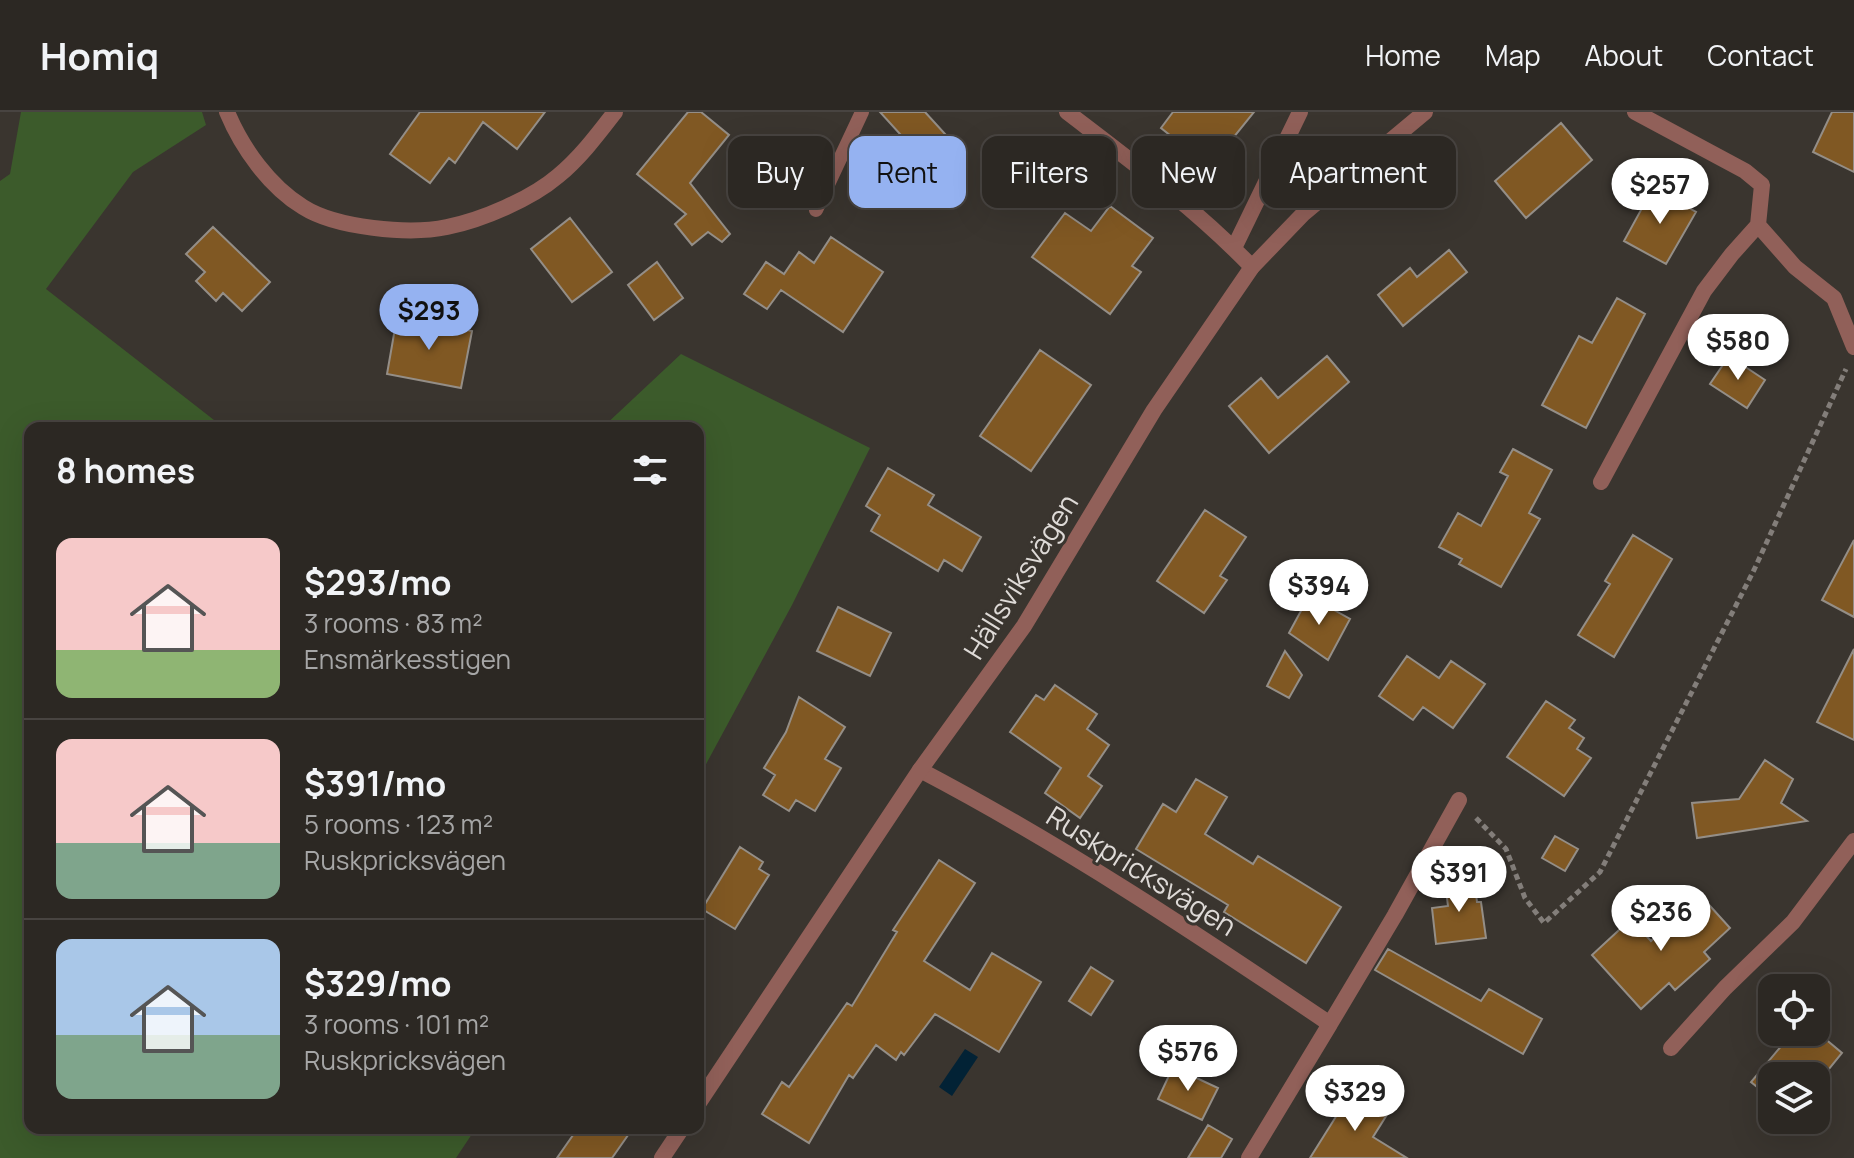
<!DOCTYPE html>
<html lang="en">
<head>
<meta charset="utf-8">
<style>
	:root { --surface:#2c2823; --page:#34302b; --text:#f1f3f6; --muted:#a6a6a6; --line:#484441; --accent:#95b2f1 }
	body { margin:0; font-family:Manrope,sans-serif; background:var(--page); color:var(--text); height:100vh; display:flex; flex-direction:column; font-size:30px; white-space:nowrap }
	* { box-sizing:border-box; margin:0 }
	p { font-size:26px; color:var(--muted) }
	.icon { flex:none; width:44px; height:44px; fill:none; stroke:currentColor; stroke-width:2; stroke-linecap:round; stroke-linejoin:round }
	.map { position:relative; flex:1; overflow:hidden }
	.panel { position:absolute; left:24px; top:310px; width:680px; height:712px; display:flex; flex-direction:column; background:var(--surface); border-radius:16px; box-shadow:0 8px 32px #0002,0 0 0 2px var(--line) }
	.panel>* { flex:none }
	.top-card { position:absolute; left:728px; top:24px; width:760px; height:72px; display:flex; gap:16px }
	.controls { position:absolute; left:1758px; top:862px; display:grid; gap:16px }
	.controls a { display:grid; place-items:center; width:72px; height:72px; border-radius:16px; background:var(--surface); box-shadow:0 8px 32px #0002,0 0 0 2px var(--line); font-size:40px }
	.price { position:absolute; translate:-50% -68px; padding:0 18px; border-radius:28px; background:#fff; color:#222; font-size:26px; line-height:52px; filter:drop-shadow(0 2px 4px #0008) }
	.price::after { content:''; position:absolute; left:50%; top:48px; width:24px; height:18px; margin-left:-12px; background:inherit; clip-path:polygon(0 0,100% 0,50% 100%) }
	.price.on { background:var(--accent); color:#111 }
	ul { padding:0; list-style:none }
	li { display:flex; align-items:center; gap:24px; height:200px; padding:0 32px }
	li+li { border-top:2px solid var(--line) }
	li span { display:grid; place-items:center; flex:none; width:224px; height:160px; border-radius:16px; color:#555 }
	li>.icon { margin-inline-start:auto }
	span .icon { width:96px; height:96px; fill:#fffc; stroke-width:1 }
	li b { font-size:34px }
	h2 { display:flex; justify-content:space-between; align-items:center; height:96px; padding:0 32px; font-size:34px }
	.pill { padding:0 28px; border-radius:16px; background:var(--surface); box-shadow:0 8px 32px #0002,0 0 0 2px var(--line); font-size:28px; line-height:72px }
	.pill.on { background:var(--accent); color:#111 }
	header { display:flex; align-items:center; gap:48px; box-sizing:border-box; height:112px; padding:0 40px; background:var(--surface); border-bottom:2px solid var(--line) }
	header strong { font-size:38px }
	nav { display:flex; gap:44px; margin-inline-start:auto; font-size:28px }
	.map>svg:first-child { display:block }
</style>
</head>
<body>
<header>
<strong>Homiq</strong>
<nav><a>Home</a><a>Map</a><a>About</a><a>Contact</a></nav>
</header>
<div class="map">
<svg width="1854" height="1046" viewBox="0 0 1854 1046">
	<rect width="100%" height="100%" fill="#3a352f"/>
	<!-- green -->
	<path fill="#3c5b2b" d="M21,0H202L206,13L133,60L46,177L214,308L237,316H30V1016H476L456,1046H0V69L10,62Z
		M681,242L870,336L792,493L698,667V316H602Z"/>
	<!-- water -->
	<path fill="#022235" d="M965,937L978,945L952,984L939,975Z"/>
	<!-- building -->
	<path fill="#805823" stroke="#948e87" stroke-width="2" d="M420,0H545L517,37L483,10L455,51L449,46L430,71L390,42Z
		M688,0H701L729,23L690,71L730,122L722,130L708,120L692,133L675,112L686,102L637,62Z
		M880,0H925L955,33L930,55Z
		M1173,0H1254L1204,62L1180,43L1186,36L1161,16Z
		M1832,0H1854V60L1813,40Z
		M1561,11L1592,48L1526,106L1495,69Z
		M1653,76L1696,100L1666,152L1624,129Z
		M1110,94L1153,126L1132,154L1141,160L1110,202L1032,145L1065,101L1091,119Z
		M570,106L612,160L572,190L531,137Z
		M213,115L270,170L242,199L223,181L216,189L196,169L205,160L186,142Z
		M831,125L883,160L843,220L781,178L767,197L744,182L766,150L784,162L799,140L814,151Z
		M1449,138L1467,160L1403,214L1378,183L1410,156L1417,165Z
		M657,150L683,186L654,208L628,173Z
		M1617,186L1645,202L1586,316L1542,293L1579,224L1592,231Z
		M397,205L472,219L461,276L387,262Z
		M1040,238L1091,273L1031,359L980,324Z
		M1327,244L1349,270L1269,341L1229,294L1261,266L1278,286Z
		M1729,244L1765,268L1747,296L1710,272Z
		M1513,337L1552,358L1529,401L1540,407L1501,475L1459,452L1462,447L1439,435L1458,401L1481,414L1508,364L1500,360Z
		M888,356L934,383L928,393L981,425L962,459L944,448L938,459L871,419L880,403L866,394Z
		M1205,398L1246,425L1220,464L1227,468L1204,501L1157,469Z
		M1633,423L1672,447L1614,545L1578,523L1610,472L1605,469Z
		M1854,428V505L1822,488Z
		M1309,484L1350,507L1328,548L1289,521Z
		M838,495L891,521L870,564L817,539Z
		M1854,537V628L1817,610Z
		M1285,539L1302,563L1289,586L1267,574Z
		M1407,544L1439,566L1451,549L1485,572L1453,616L1423,595L1413,608L1379,584Z
		M1055,573L1097,602L1087,617L1109,633L1088,664L1102,674L1080,706L1045,681L1061,656L1010,620L1036,583L1044,588Z
		M799,585L845,615L825,647L841,656L815,699L796,688L789,699L763,683L775,663L764,656L786,620Z
		M1546,589L1575,608L1569,616L1584,626L1577,637L1591,646L1564,684L1507,645Z
		M1765,648L1793,667L1781,691L1807,709L1697,726L1692,691L1739,687Z
		M1196,667L1227,685L1205,722L1253,752L1258,744L1341,795L1306,851L1224,800L1228,793L1136,737L1163,692L1176,700Z
		M1555,724L1578,737L1565,759L1542,746Z
		M740,735L763,750L759,757L769,763L735,817L702,797Z
		M939,748L975,771L924,849L970,878L992,841L1041,870L999,940L935,902L904,943L901,940L896,948L876,933L853,966L849,963L809,1031L762,1002L782,970L789,975L847,891L852,894L897,820L893,818Z
		M1474,766L1477,790H1481L1486,826L1436,832L1432,796L1448,794L1445,770Z
		M1701,784L1730,816L1704,840L1710,847L1675,878L1669,871L1641,897L1592,843L1631,807L1651,829Z
		M1388,837L1481,889L1489,877L1542,907L1523,942L1375,858Z
		M1091,855L1113,869L1091,903L1069,889Z
		M1793,920H1817L1842,941L1816,973V964H1772V987L1751,970Z
		M1173,955L1218,976L1202,1008L1158,987Z
		M1352,979L1388,1001L1373,1025L1407,1046H1310Z
		M1208,1013L1232,1027L1221,1046H1188Z
		M578,1016H633L612,1046H557Z"/>
	<g fill="none" stroke-linecap="round" stroke-linejoin="round">
		<!-- path -->
		<path stroke="#837e7a" stroke-width="5" stroke-dasharray="6 4" stroke-linecap="butt" d="M1476,706L1506,737L1525,786L1544,811L1600,760L1754,458L1846,257"/>
		<!-- service -->
		<path stroke="#916059" stroke-width="14" d="M816,98L862,0"/>
		<!-- minor -->
		<path stroke="#916059" stroke-width="16" d="M227,0C242,36 269,74 303,95C336,116 409,123 447,115C482,108 531,87 558,64C580,46 598,22 615,0
			M1067,0C1131,49 1196,97 1252,155
			M1635,0L1745,59L1762,73L1758,113L1795,155L1834,186L1854,235
			M1234,136L1300,0
			M1601,370L1704,179L1732,142L1758,113
			M920,658C1063,733 1197,822 1330,912L1395,803L1459,688
			M1671,936L1725,876L1793,810L1854,729
			M1249,1046L1330,912"/>
		<!-- tertiary -->
		<path stroke="#916059" stroke-width="16" d="M698,992L920,658L1024,514L1154,298L1252,155L1304,101L1425,0
			M662,1046L682,1016"/>
	</g>
	<g text-anchor="middle" dominant-baseline="central" stroke-width="6" stroke-linejoin="round" paint-order="stroke">
		<!-- street labels -->
		<g font-size="28" fill="#dedad7" stroke="#3a352f">
			<text transform="translate(1020 464) rotate(-58)">Hällsviksvägen</text>
			<text transform="translate(1142 758) rotate(32)">Ruskpricksvägen</text>
		</g>
	</g>
</svg>
<div class="controls">
<a><svg class="icon" aria-label="locate" viewBox="0 0 24 24"><circle cx="12" cy="12" r="6"/><path d="M12 2v4M12 18v4M2 12h4M18 12h4"/></svg></a>
<a><svg class="icon" aria-label="layers" viewBox="0 0 24 24"><path d="M12 4l9 5-9 5-9-5zM3 14l9 5 9-5"/></svg></a>
</div>
<b class="price" style="left:1660px;top:114px">$257</b>
<b class="price on" style="left:429px;top:240px">$293</b>
<b class="price" style="left:1738px;top:270px">$580</b>
<b class="price" style="left:1319px;top:515px">$394</b>
<b class="price" style="left:1459px;top:802px">$391</b>
<b class="price" style="left:1661px;top:841px">$236</b>
<b class="price" style="left:1188px;top:981px">$576</b>
<b class="price" style="left:1355px;top:1021px">$329</b>
<div class="top-card">
<a class="pill">Buy</a>
<a class="pill on">Rent</a>
<a class="pill">Filters</a>
<a class="pill">New</a>
<a class="pill">Apartment</a>
</div>
<section class="panel">
<h2>8 homes<svg class="icon" aria-label="filters" viewBox="0 0 24 24"><path d="M4 7h16M4 17h16"/><circle cx="9" cy="7" r="2"/><circle cx="15" cy="17" r="2"/></svg></h2>
<ul>
<li><span style="background:linear-gradient(#f6c9c9 70%,#8fb573 0)"><svg class="icon" aria-label="home" viewBox="0 0 24 24"><path d="M3 11l9-7 9 7M6 9v11h12V9"/></svg></span><div><b>$293/mo</b><p>3 rooms · 83 m²</p><p>Ensmärkesstigen</p></div></li>
<li><span style="background:linear-gradient(#f6c9c9 65%,#7fa58c 0)"><svg class="icon" aria-label="home" viewBox="0 0 24 24"><path d="M3 11l9-7 9 7M6 9v11h12V9"/></svg></span><div><b>$391/mo</b><p>5 rooms · 123 m²</p><p>Ruskpricksvägen</p></div></li>
<li><span style="background:linear-gradient(#a9c7e8 60%,#7fa58c 0)"><svg class="icon" aria-label="home" viewBox="0 0 24 24"><path d="M3 11l9-7 9 7M6 9v11h12V9"/></svg></span><div><b>$329/mo</b><p>3 rooms · 101 m²</p><p>Ruskpricksvägen</p></div></li>
</ul>
</section>
</div>
</body>
</html>
